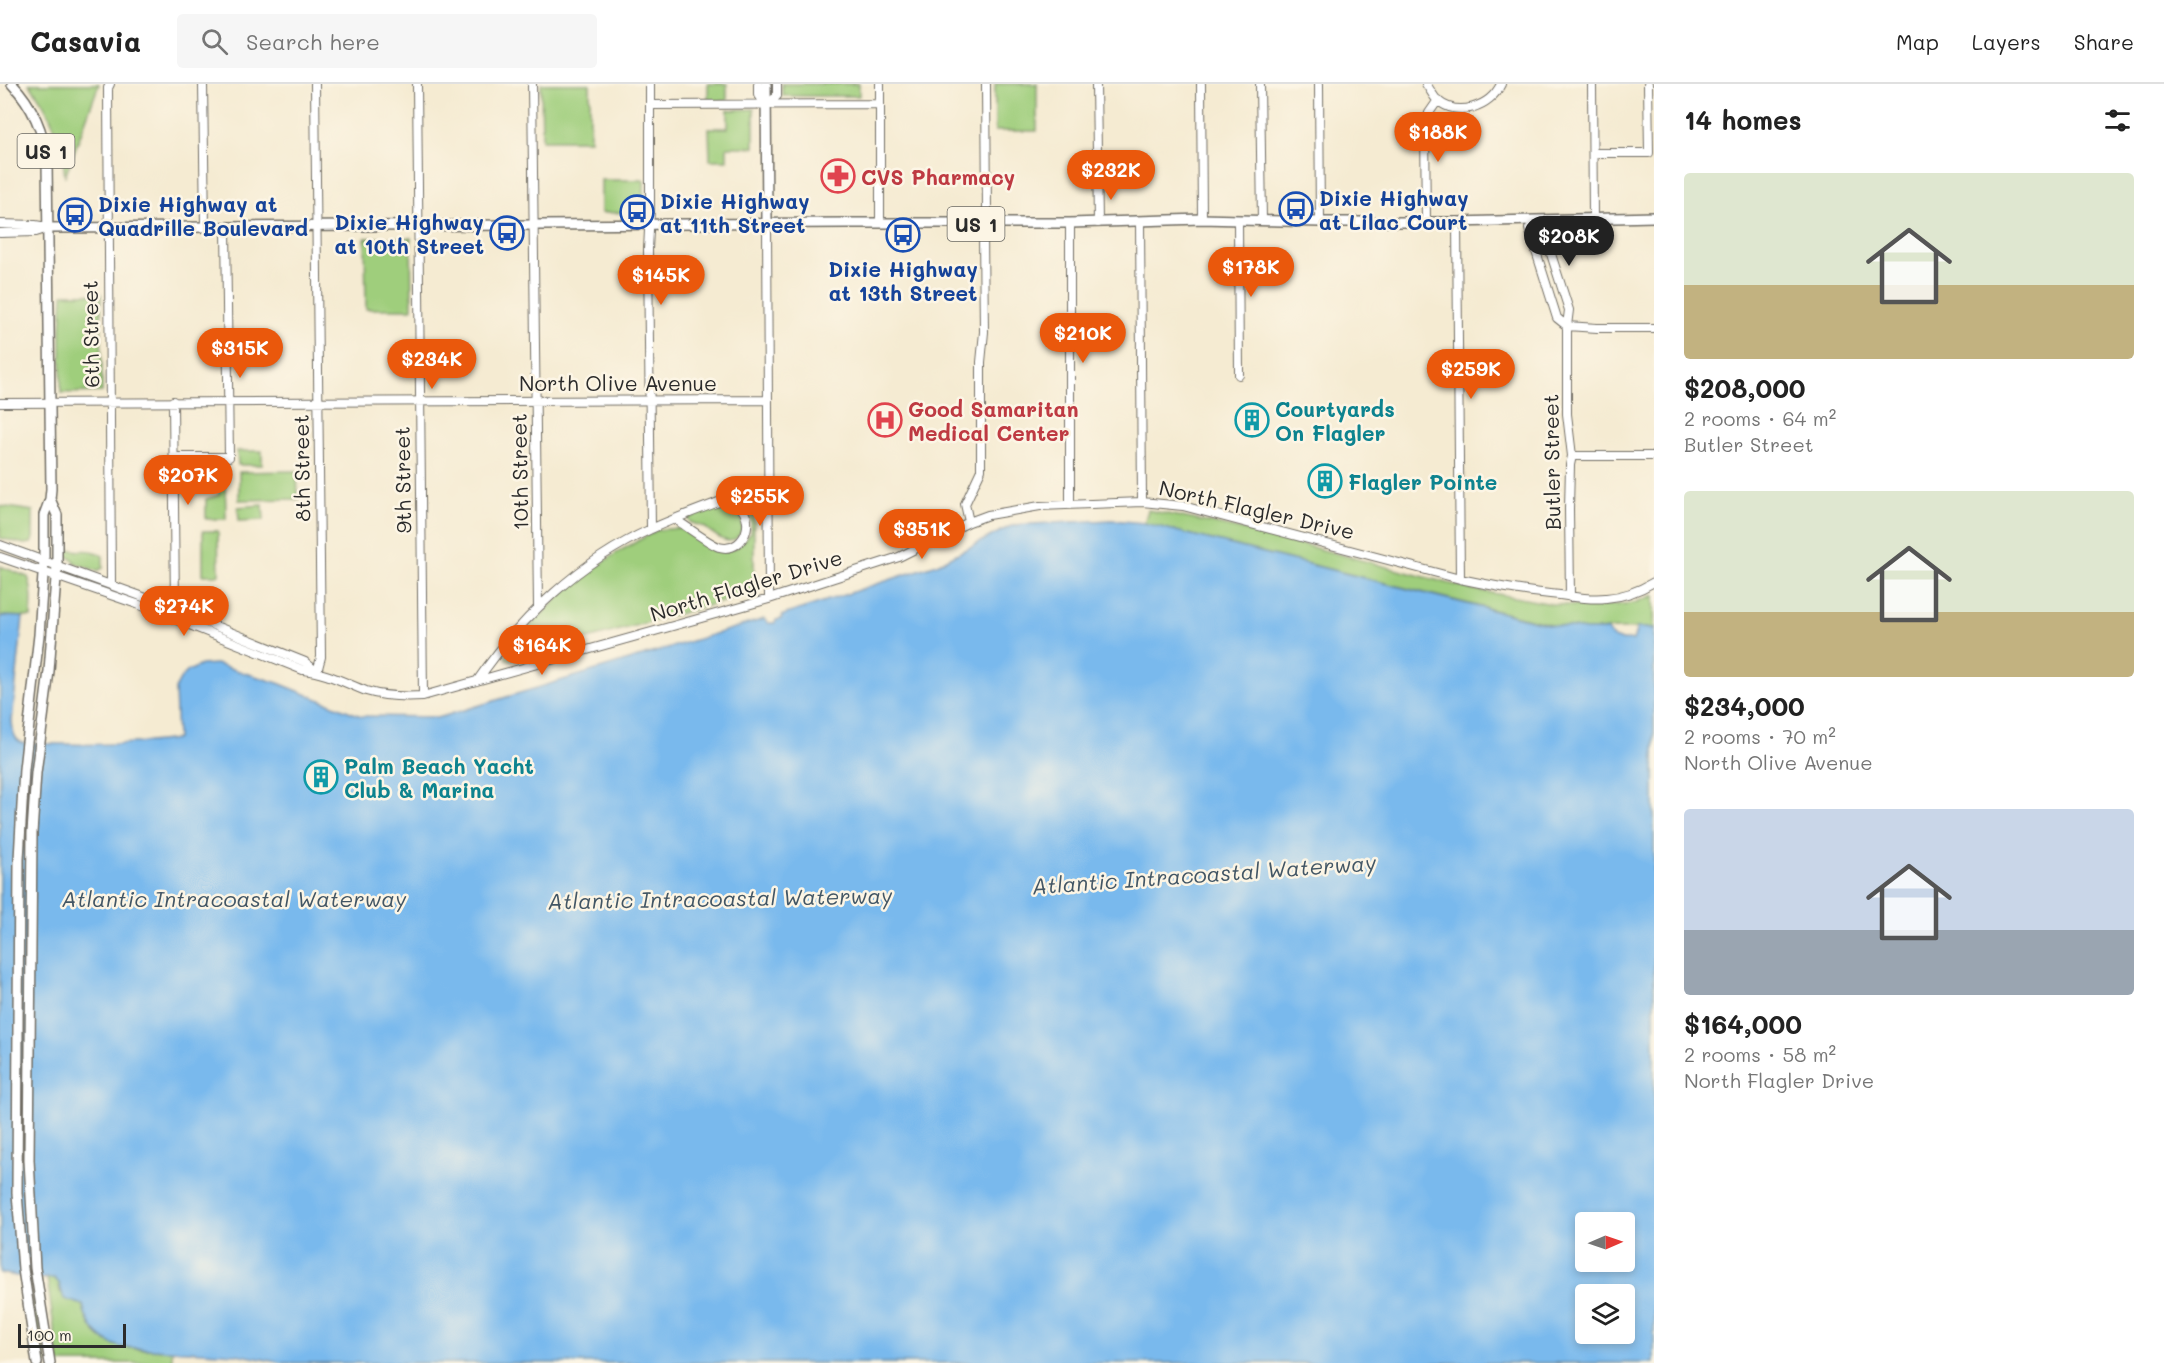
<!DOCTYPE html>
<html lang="en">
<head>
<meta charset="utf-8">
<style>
	:root { --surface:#fff; --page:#f6f6f6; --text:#222; --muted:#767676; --line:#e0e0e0; --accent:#ea580c }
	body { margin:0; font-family:Mali,sans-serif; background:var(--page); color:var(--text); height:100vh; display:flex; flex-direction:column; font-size:22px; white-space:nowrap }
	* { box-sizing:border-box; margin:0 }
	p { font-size:20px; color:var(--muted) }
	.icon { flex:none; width:33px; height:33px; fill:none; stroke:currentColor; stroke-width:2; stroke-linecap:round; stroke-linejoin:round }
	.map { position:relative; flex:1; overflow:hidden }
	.details { display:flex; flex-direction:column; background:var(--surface); width:510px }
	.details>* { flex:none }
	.needle { width:39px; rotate:88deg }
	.tools { position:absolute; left:1575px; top:1128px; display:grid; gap:12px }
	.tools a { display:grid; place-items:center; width:60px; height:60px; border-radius:6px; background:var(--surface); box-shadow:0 3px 9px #0003; font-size:30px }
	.scale { position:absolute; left:18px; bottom:15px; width:108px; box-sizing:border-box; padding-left:6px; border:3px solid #2b2b2b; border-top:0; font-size:16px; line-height:21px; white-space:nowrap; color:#2b2b2b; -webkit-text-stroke:4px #fcf5e5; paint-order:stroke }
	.price { position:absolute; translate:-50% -51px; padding:0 14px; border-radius:21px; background:var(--accent); color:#fff; font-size:20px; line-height:39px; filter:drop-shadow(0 2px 3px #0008) }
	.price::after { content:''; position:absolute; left:50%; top:36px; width:18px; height:14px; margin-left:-9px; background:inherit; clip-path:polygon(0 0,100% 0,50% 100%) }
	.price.on { background:#222; color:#fff }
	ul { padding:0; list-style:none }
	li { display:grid; align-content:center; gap:12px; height:318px; padding:0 30px }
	li span { display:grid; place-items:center; height:186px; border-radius:6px; color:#555 }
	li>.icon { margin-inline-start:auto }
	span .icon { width:108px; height:108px; fill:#fffc; stroke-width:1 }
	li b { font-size:26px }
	h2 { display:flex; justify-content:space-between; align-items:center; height:72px; padding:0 30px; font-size:26px }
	header { display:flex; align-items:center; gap:36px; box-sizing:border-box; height:84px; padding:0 30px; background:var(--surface); border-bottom:2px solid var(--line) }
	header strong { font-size:28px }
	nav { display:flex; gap:33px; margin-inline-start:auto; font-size:21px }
	.search { width:420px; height:54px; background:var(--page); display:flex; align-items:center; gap:15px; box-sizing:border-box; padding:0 21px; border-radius:6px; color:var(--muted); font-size:22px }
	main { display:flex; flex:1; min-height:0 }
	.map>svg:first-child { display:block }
</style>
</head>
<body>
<header>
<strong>Casavia</strong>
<div class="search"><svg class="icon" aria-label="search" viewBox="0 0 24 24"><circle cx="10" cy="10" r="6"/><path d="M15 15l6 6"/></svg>Search here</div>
<nav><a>Map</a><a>Layers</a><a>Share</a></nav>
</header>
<main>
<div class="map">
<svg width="1654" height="1279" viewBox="0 0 1654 1279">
	<rect width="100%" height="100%" fill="#fcf5e5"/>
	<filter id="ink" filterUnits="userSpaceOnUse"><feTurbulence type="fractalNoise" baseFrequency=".0167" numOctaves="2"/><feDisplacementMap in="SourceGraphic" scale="12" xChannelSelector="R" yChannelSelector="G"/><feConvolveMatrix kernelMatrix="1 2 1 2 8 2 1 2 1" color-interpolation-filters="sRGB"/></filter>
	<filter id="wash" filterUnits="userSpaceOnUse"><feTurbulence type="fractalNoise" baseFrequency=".008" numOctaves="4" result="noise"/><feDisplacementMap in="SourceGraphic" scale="24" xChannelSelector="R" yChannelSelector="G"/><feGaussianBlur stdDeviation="1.35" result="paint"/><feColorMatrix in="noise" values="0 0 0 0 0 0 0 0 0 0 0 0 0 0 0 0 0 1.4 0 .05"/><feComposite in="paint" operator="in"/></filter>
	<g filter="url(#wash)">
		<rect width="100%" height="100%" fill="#f5ebd2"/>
		<!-- green -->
		<path fill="#9fce7c" stroke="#657c54" stroke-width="1.5" d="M29,0H99L65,93C62,59 52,27 29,0Z
			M541,0H590V56H542Z
			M708,0H727V17H708Z
			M782,0H859V12H782Z
			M995,0H1037V47H995Z
			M754,25V63H727V76H710L709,44H728V26Z
			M601,96H644V128L601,129Z
			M365,154H411L412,225H366Z
			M63,210H101L102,308L61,309V247Z
			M237,367H262V381H238Z
			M218,385H225L226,435H206V415L219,411Z
			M297,387L298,415L239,416V388Z
			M754,402V502L751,510L511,576L506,575L505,567L572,500L618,468L657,446L679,444L717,466L735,465L751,449C752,419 744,427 733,406Z
			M263,421L264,436L239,437L238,423Z
			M727,421L738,425C741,432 744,441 741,448C730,468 714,449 704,443C699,441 694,440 690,438L688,434Z
			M0,422L33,427V455L31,459L24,460L0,454Z
			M1148,426L1259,449L1470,505L1552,520L1592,523L1634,519L1654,511V544L1586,546L1550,541V540L1144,439Z
			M203,447H218L219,491H203Z
			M66,464C81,471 87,461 103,472V484L97,487L75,479L73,475L66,472Z
			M0,482L28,493C33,506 32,519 31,533L0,532Z
			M54,1193L59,1199L60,1208L83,1221C92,1270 133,1264 172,1266V1279H59L47,1194Z
			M31,1216H35L46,1279H41Z"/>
		<!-- water -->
		<path fill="#79b9ed" stroke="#52728c" stroke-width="1.5" fill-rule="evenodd" d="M1112,436L1144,439L1551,541L1586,546H1607C1612,557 1621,557 1633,556L1637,544H1654V1279H283L235,1270L120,1263C99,1256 87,1243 83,1221L64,1215L59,1199L54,1194L34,1195L0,1189V532L23,533L12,637C13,647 13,654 22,659C73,661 126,662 177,655L175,605L181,594L188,587L201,581L216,580L278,599L361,632L441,633L764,535L768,539H775L776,536L781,535L783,531L937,480L1013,441ZM1586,1138H1624V1178H1586ZM1586,1210H1624V1250H1586Z"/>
	</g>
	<g filter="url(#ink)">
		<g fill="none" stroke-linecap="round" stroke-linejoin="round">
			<defs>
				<path id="minor" d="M110,0L108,4L111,500
					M203,0L205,143
					M315,0L321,573L317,588
					M417,0L423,612
					M532,0L538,523
					M650,0V126L648,166L651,445
					M758,0V10L766,21L777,12V0
					M880,0V139
					M1096,0L1098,139
					M1201,0L1202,135
					M1260,0L1262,137
					M1319,0L1320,138
					M1426,0C1430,5 1433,12 1437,16C1458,34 1490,23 1501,0
					M1592,0L1593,134
					M651,21L880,20
					M1593,69H1649L1648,0
					M1238,136L1239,291
					M1140,137L1142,418
					M1426,138L1425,43L1429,29L1438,16
					M1457,138L1460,495
					M767,139L769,515
					M1070,139V421
					M0,140L35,141L47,143
					M0,149L36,148L48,144
					M1567,242L1557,234L1529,145L1534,137L1543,145L1569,226L1567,242V330L1572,372L1570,381L1569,425L1570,513
					M1567,242L1597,244H1654
					M173,317L175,525
					M0,319L768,316
					M1572,372H1654
					M174,373H229L226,143
					M969,438L965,420L981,386V278L984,248L983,149L987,128L986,0
					M0,461L138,511L305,578L316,587
					M0,473L137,520L303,586C325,588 345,599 366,607C385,613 404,613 423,612L769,515L899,473L969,438L988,431L1040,422L1142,418L1183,422L1460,495C1493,502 1526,508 1560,511C1576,513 1591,516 1606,514C1623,513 1639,507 1654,498
					M477,597C521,533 580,477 651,445C675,434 700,425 724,416C762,422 748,471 719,463C708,459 686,442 675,435"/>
				<path id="major" d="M12,0C33,22 44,48 47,78L51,405L50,415L44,431V476L39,551L24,685L19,775L17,1109L23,1185L37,1279
					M766,0L767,139
					M48,144L848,139H1070L1202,135L1320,138H1457L1654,133
					M50,415L57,431V481L49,587L36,689L32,749L29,1076L35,1184L50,1279"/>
			</defs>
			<!-- minor casing -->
			<use href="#minor" stroke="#726e65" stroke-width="10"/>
			<!-- major casing -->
			<use href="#major" stroke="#726e65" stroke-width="12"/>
			<!-- minor -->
			<use href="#minor" stroke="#fff" stroke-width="8"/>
			<!-- major -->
			<use href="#major" stroke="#fff" stroke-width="9"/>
		</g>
	</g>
	<!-- icons -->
	<defs>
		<symbol id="pharmacy-ring" viewBox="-11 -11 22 22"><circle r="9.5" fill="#fcf5e5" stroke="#e0444e" stroke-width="1.5"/><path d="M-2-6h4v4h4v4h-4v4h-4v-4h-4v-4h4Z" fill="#e0444e"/></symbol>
		<symbol id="bus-ring" viewBox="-11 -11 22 22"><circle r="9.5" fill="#fcf5e5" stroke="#1a4fb4" stroke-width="1.5"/><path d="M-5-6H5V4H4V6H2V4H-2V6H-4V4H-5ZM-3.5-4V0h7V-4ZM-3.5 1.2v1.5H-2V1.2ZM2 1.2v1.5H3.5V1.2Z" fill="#1a4fb4"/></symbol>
		<symbol id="hospital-ring" viewBox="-11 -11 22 22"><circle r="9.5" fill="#fcf5e5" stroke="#e0444e" stroke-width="1.5"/><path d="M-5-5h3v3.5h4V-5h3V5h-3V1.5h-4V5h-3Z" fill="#e0444e"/></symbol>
		<symbol id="building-ring" viewBox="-11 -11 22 22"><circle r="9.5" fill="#fcf5e5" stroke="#0f9aa8" stroke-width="1.5"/><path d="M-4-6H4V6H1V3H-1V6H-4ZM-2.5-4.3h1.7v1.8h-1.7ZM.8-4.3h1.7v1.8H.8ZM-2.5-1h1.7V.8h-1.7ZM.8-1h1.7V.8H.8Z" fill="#0f9aa8"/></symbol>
	</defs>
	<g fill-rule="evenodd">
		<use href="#pharmacy-ring" x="819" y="73" width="38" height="38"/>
		<use href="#bus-ring" x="1277" y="106" width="38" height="38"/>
		<use href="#bus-ring" x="618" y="109" width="38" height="38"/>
		<use href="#bus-ring" x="56" y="112" width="38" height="38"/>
		<use href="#bus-ring" x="488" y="130" width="38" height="38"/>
		<use href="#bus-ring" x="884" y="132" width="38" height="38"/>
		<use href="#hospital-ring" x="866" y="317" width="38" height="38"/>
		<use href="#building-ring" x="1233" y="317" width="38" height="38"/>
		<use href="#building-ring" x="1306" y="378" width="38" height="38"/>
		<use href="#building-ring" x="302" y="674" width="38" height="38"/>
	</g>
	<g text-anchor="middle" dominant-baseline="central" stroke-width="5" stroke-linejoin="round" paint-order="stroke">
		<!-- shield labels -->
		<g fill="#fcf5e5" stroke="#6a6863" stroke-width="1.5">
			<rect x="17.5" y="50" width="57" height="34" rx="4.5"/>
			<rect x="947.5" y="123" width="57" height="34" rx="4.5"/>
		</g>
		<g font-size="20" font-weight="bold" fill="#2b2b2b">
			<text x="46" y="67">US 1</text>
			<text x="976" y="140">US 1</text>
		</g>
		<!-- health labels -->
		<g font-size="21" font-weight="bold" fill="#be3a42" stroke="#fcf5e5" text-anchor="start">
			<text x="861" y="92">CVS Pharmacy</text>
			<text x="908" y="324">Good Samaritan<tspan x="908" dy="24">Medical Center</tspan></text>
		</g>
		<!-- transit labels -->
		<g font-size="21" font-weight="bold" fill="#164399" stroke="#fcf5e5" text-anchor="start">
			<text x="1319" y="113">Dixie Highway<tspan x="1319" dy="24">at Lilac Court</tspan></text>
			<text x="660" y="116">Dixie Highway<tspan x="660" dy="24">at 11th Street</tspan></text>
			<text x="98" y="119">Dixie Highway at<tspan x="98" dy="24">Quadrille Boulevard</tspan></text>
			<text x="484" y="137" text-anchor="end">Dixie Highway<tspan x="484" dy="24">at 10th Street</tspan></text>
			<text x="903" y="184" text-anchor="middle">Dixie Highway<tspan x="903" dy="24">at 13th Street</tspan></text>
		</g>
		<!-- street labels -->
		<g font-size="21" fill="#2b2b2b" stroke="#fcf5e5">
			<text transform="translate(90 250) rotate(-91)">6th Street</text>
			<text x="618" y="298">North Olive Avenue</text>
			<text transform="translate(1551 378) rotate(-91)">Butler Street</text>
			<text transform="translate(301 384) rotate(-91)">8th Street</text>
			<text transform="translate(519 388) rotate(-91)">10th Street</text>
			<text transform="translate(402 396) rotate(-91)">9th Street</text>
			<text transform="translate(1257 425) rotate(13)">North Flagler Drive</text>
			<text transform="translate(746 501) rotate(-17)">North Flagler Drive</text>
		</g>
		<!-- culture labels -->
		<g font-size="21" font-weight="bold" fill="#0d838f" stroke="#fcf5e5" text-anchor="start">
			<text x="1275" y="324">Courtyards<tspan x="1275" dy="24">On Flagler</tspan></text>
			<text x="1348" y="397">Flagler Pointe</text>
			<text x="344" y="681">Palm Beach Yacht<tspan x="344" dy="24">Club &amp; Marina</tspan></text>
		</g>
		<!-- water labels -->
		<g font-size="22" font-style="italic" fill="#425665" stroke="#fcf5e5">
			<text transform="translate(1204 790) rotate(-4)">Atlantic Intracoastal Waterway</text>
			<text x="234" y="814">Atlantic Intracoastal Waterway</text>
			<text transform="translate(720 814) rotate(-1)">Atlantic Intracoastal Waterway</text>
		</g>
	</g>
</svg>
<div class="tools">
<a><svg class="needle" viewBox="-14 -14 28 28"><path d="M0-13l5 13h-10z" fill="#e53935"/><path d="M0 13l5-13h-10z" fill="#767676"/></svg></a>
<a><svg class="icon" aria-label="layers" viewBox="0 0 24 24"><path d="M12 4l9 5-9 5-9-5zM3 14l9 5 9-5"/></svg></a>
</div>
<div class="scale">100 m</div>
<b class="price" style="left:1438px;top:79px">$188K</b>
<b class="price" style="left:1111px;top:117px">$232K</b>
<b class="price on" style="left:1569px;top:183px">$208K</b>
<b class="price" style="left:1251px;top:214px">$178K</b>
<b class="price" style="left:661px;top:222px">$145K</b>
<b class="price" style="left:1083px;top:280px">$210K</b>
<b class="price" style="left:240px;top:295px">$315K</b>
<b class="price" style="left:432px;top:306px">$234K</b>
<b class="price" style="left:1471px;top:316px">$259K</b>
<b class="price" style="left:188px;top:422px">$207K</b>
<b class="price" style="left:760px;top:443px">$255K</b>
<b class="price" style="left:922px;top:476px">$351K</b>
<b class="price" style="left:184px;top:553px">$274K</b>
<b class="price" style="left:542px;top:592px">$164K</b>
</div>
<section class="details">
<h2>14 homes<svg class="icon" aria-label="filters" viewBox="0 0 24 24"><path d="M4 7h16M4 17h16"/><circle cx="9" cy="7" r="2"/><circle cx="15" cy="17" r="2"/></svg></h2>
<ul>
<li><span style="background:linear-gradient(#dfe7d0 60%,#c2b280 0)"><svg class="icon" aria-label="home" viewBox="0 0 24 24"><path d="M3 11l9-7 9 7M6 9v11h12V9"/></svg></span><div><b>$208,000</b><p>2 rooms · 64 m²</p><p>Butler Street</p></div></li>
<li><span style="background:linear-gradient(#dfe7d0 65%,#c2b280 0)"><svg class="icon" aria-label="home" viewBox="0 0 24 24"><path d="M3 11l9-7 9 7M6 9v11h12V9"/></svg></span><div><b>$234,000</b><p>2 rooms · 70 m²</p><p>North Olive Avenue</p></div></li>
<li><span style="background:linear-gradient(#c9d6e8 65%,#9aa5b1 0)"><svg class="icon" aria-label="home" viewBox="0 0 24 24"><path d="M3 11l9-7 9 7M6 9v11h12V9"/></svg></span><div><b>$164,000</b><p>2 rooms · 58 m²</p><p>North Flagler Drive</p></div></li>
</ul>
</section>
</main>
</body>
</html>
